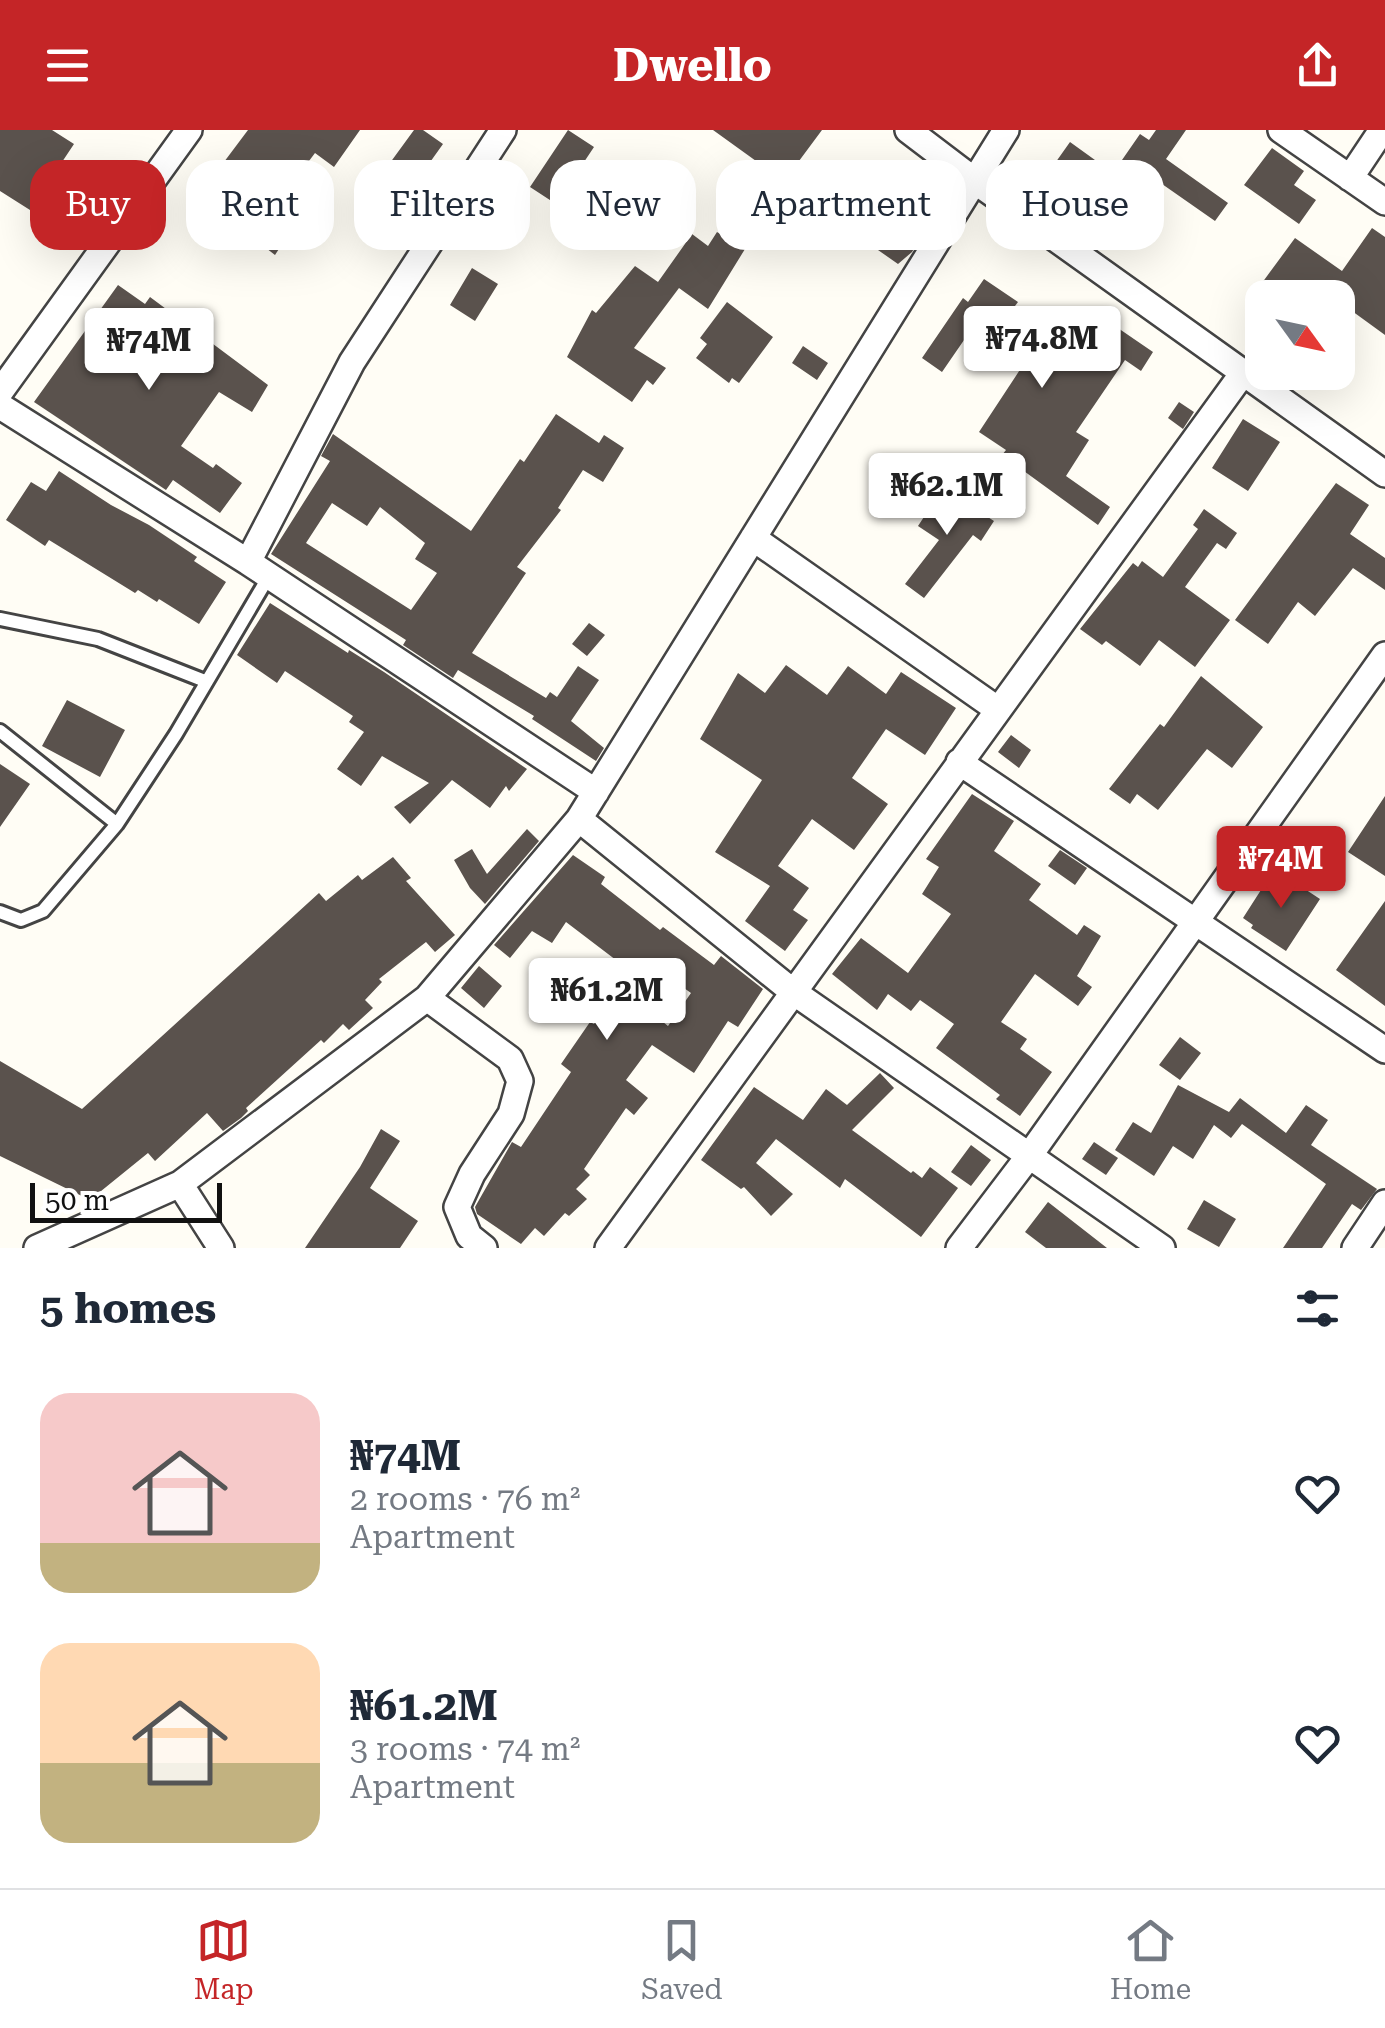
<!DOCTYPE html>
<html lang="en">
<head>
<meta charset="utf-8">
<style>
	:root { --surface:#fff; --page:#f6f6f7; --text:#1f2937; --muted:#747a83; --line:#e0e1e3; --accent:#c42527 }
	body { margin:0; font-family:"Roboto Serif",serif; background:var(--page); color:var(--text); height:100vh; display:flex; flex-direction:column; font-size:38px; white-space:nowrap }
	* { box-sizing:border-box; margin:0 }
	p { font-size:32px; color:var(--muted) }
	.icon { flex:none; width:55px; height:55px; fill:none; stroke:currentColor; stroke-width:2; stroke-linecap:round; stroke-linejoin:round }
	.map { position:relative; height:1118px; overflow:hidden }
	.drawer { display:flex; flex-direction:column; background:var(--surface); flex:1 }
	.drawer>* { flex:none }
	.guide { position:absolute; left:30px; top:30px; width:1325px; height:90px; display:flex; gap:20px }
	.needle { width:65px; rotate:123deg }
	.controls { position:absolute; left:1245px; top:150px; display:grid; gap:20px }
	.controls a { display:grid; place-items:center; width:110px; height:110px; border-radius:20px; background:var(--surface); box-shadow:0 10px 40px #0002; font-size:50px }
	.scale { position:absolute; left:30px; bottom:25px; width:192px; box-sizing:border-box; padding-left:10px; border:5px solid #111; border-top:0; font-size:28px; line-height:35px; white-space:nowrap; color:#111; -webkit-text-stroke:8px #fff; paint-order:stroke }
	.price { position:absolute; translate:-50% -85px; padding:0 22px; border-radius:10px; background:#fff; color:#222; font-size:32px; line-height:65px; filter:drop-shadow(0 2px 5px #0008) }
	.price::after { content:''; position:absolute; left:50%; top:60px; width:30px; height:22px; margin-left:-15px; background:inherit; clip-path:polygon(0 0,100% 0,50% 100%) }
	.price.active { background:var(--accent); color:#fff }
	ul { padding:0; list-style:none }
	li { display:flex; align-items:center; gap:30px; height:250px; padding:0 40px }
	li span { display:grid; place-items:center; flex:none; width:280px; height:200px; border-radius:30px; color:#555 }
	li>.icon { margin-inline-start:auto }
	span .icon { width:120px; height:120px; fill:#fffc; stroke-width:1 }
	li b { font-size:42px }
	h2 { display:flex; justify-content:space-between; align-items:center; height:120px; padding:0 40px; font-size:42px }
	.tag { padding:0 35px; border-radius:30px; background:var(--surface); box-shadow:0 10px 40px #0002; font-size:35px; line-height:90px }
	.tag.active { background:var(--accent); color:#fff }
	header { display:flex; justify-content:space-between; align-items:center; height:130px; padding:0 40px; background:var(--accent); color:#fff; font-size:45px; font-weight:700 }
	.dock { display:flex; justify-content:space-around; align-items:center; height:140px; border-top:2px solid var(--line); background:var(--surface); font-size:28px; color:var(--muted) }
	.dock a { display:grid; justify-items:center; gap:5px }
	.dock .active { color:var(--accent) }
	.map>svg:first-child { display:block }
</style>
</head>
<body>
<header><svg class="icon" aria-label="menu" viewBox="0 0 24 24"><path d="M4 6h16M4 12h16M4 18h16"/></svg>Dwello<svg class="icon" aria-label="share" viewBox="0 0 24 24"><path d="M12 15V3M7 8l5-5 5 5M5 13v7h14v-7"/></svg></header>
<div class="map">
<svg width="1385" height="1118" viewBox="0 0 1385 1118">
	<rect width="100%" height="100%" fill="#fffdf5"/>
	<!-- building -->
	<path fill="#5a524d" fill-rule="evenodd" d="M0,0H52L74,14L30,80L0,61Z
		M248,0H360L334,37L315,23L279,71L301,85L275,125L190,59L202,41L212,48Z
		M414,0H423L443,14L413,56L387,37Z
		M568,0L594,17L556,74L530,57Z
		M713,0H822L799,31L810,39L796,60Z
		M1156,0H1186L1166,29L1228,73L1215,91L1152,47L1141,62L1148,67L1138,82L1081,45L1064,69L1041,53L1070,12L1113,43L1140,4L1149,10Z
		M1272,18L1304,41L1294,55L1316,70L1299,94L1244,55Z
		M919,46L947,65L912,122L898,134L858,106L878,80L884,85Z
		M571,64L595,81L583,99L558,82Z
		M1372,98L1385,107V205L1352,181L1338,202V168H1251L1295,108L1342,141Z
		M717,102L745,119L708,179L679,158L634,218L666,238L653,255L647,250L632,272L567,227L592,180L596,183L635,136L658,152L692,104L708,116Z
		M472,138L498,154L475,191L450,175Z
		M984,149L1018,172L1006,188L1068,230L1094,192L1110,203L1115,196L1153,222L1141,241L1125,230L1076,302L1089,310L1066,346L1110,377L1098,395L1002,325L1006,320L979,302L1027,229L994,206L992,209L973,197L942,242L922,228L963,168L968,172Z
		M118,155L145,174L150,167L268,255L252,282L219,262L181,316L213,338L216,334L242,353L220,383L173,350L166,360L34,272Z
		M727,172L773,207L739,253L732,248L729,253L696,228L707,214L700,208Z
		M803,216L828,233L817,250L792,233Z
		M1179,272L1194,282L1183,299L1168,288Z
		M556,284L599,313L604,305L624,318L603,352L583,340L558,378L561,380L517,437L526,443L472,523L546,568L550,562L557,567L578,536L599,550L571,591L604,618L596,631L532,589L534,586L458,540L453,548L403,515L406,510L271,424L330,331L321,326L333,304L471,401L520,329L524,332ZM332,373L367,396L380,377L425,413L415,429L437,443L411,480L306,413Z
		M1243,289L1280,312L1248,361L1212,338Z
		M59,341L111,375L149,395L197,427L194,431L226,452L199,494L159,469L157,472L138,460L135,463L49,410L45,416L6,390L31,352L46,361Z
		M1336,353L1369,375L1350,404L1385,428V460L1353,438L1315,486L1298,472L1268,514L1235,490Z
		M943,358L994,391L981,411L973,405L924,468L905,454L939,410L918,396Z
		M1204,379L1237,403L1226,419L1217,413L1185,457L1230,490L1195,537L1159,510L1140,536L1106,511L1102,515L1080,499L1133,433L1138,437L1142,431L1163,447L1198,399L1193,395Z
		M270,473L348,523L349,520L384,542L527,639L509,661L506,656L490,678L452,650L410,694L394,677L429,653L382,626L361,656L337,639L364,602L349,592L353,586L285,541L277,553L237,525Z
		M589,493L605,505L587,526L572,514Z
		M786,535L827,565L848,536L886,564L901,542L956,578L925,625L886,599L852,648L888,674L854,720L812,689L778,736L809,758L793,780L808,790L785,821L745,791L770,756L715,722L762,650L700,609L738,543L765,563Z
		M1201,546L1263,597L1232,638L1207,619L1158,680L1137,664L1130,674L1109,659L1160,594L1164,597Z
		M67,570L125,600L100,647L42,616Z
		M1011,605L1031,620L1019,638L998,622Z
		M0,634L30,654L0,697Z
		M972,664L1014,691L994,721L1041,754L1029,770L1077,805L1084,795L1101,806L1077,846L1092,857L1078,876L1035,844L1001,892L1027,909L1020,919L1052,942L1020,986L996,969L1000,965L936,918L954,894L920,870L911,881L888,864L877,880L832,844L861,808L908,843L951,784L922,764L939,737L926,729Z
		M1385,666V746L1348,722Z
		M527,699L539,711L485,774L470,758L454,730L472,719L487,744Z
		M1060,720L1087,738L1075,755L1048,736Z
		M573,725L605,747L601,754L660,800L663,797L714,835L721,826L763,859L738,897L728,891L694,943L652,915L626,950L648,968L634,985L626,978L584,1039L590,1045L576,1059L587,1069L569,1086L565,1083L544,1106L535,1098L521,1114L477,1084L475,1077L512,1012L521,1017L571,942L561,934L590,892L594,894L633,843L566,792L552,813L532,801L510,828L494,815ZM660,841L691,863L668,896L637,871Z
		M393,727L411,748L406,751L455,805L435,822L426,812L379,849L382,852L365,870L373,878L349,900L343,894L324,913L321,910L246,978L248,981L241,988L223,1001L207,983L155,1031L148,1023L90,1070L0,1026V931L82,979L319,763L326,771L358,745L362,750Z
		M1282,744L1320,769L1286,821L1251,798L1253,795L1243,788L1268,749L1275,754Z
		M1385,771V876L1336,840Z
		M479,836L502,856L484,878L461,858Z
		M1180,907L1201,923L1180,950L1159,935Z
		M880,943L894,958L852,1000L911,1043L913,1041L922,1048L930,1037L958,1058L921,1107L845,1049L840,1058L776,1009L756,1033L793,1064L771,1086L744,1057L741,1059L701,1030L754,957L803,990L826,959L847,975Z
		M1178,955L1229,982L1240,968L1286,1003L1306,975L1328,990L1311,1015L1377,1059L1361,1080L1352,1074L1322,1118H1283L1326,1054L1242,994L1231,1008L1214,995L1193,1029L1173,1016L1154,1046L1115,1020L1133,992L1151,1003Z
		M381,999L400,1011L370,1058L418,1091L400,1118H305L360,1037Z
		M1094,1012L1118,1028L1106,1045L1082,1029Z
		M971,1015L991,1030L971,1056L951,1042Z
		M1204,1070L1236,1089L1219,1117L1187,1099Z
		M1048,1072L1107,1118H1046L1025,1102Z"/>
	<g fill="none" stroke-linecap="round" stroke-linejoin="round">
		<defs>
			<path id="lane" d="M0,489L98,509L205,551
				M0,601L117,694
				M0,782L21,790L43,781L117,694L176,604L269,446"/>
			<path id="street" d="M908,0L975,51L1385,344
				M1281,0L1385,72
				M1350,48L1382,0
				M0,262L189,0
				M0,276L248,432L596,662
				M753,408L997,579
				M248,432L352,232L503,0
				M959,632L1385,920
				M579,689L792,861L1162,1118
				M427,868L510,929L520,951L511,984L472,1044L457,1077L469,1106L484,1118
				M180,1054L221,1118
				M37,1118L180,1054L427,868L579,689L1006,0
				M608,1118L1243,243
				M959,1118L1029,1026L1385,525
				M1355,1118L1385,1073"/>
		</defs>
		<!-- lane casing -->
		<use href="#lane" stroke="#444" stroke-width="18"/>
		<!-- street casing -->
		<use href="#street" stroke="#444" stroke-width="30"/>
		<!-- lane -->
		<use href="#lane" stroke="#fff" stroke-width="12"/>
		<!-- street -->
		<use href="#street" stroke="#fff" stroke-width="25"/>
	</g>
</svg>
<div class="controls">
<a><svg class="needle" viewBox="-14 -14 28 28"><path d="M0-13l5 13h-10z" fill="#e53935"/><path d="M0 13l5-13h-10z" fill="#747a83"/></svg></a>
</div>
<div class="scale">50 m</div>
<b class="price" style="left:1042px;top:261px">₦74.8M</b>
<b class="price" style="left:149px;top:263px">₦74M</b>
<b class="price" style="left:947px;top:408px">₦62.1M</b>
<b class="price active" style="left:1281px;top:781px">₦74M</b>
<b class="price" style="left:607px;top:913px">₦61.2M</b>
<div class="guide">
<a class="tag active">Buy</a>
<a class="tag">Rent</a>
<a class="tag">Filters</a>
<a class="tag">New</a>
<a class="tag">Apartment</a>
<a class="tag">House</a>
</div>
</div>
<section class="drawer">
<h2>5 homes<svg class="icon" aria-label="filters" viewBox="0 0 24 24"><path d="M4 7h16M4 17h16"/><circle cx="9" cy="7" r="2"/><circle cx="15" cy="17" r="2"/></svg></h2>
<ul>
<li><span style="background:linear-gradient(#f6c9c9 75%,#c2b280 0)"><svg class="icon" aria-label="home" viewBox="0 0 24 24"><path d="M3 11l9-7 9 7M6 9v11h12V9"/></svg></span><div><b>₦74M</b><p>2 rooms · 76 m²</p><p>Apartment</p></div><svg class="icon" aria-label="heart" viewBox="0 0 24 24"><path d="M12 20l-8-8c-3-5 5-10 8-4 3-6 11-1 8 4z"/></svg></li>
<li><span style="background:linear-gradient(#ffd9b3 60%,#c2b280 0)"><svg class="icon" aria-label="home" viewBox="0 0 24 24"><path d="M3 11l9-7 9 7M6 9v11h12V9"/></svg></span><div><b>₦61.2M</b><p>3 rooms · 74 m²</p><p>Apartment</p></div><svg class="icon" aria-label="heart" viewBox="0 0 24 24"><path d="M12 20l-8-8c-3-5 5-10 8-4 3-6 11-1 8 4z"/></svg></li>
</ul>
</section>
<nav class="dock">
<a class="active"><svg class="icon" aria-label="map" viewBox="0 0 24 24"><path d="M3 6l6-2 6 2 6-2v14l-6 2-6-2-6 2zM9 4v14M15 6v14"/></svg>Map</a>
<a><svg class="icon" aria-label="saved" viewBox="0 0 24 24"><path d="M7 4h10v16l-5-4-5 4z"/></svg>Saved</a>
<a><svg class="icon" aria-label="home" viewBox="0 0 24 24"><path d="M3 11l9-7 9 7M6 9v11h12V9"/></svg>Home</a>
</nav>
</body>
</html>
